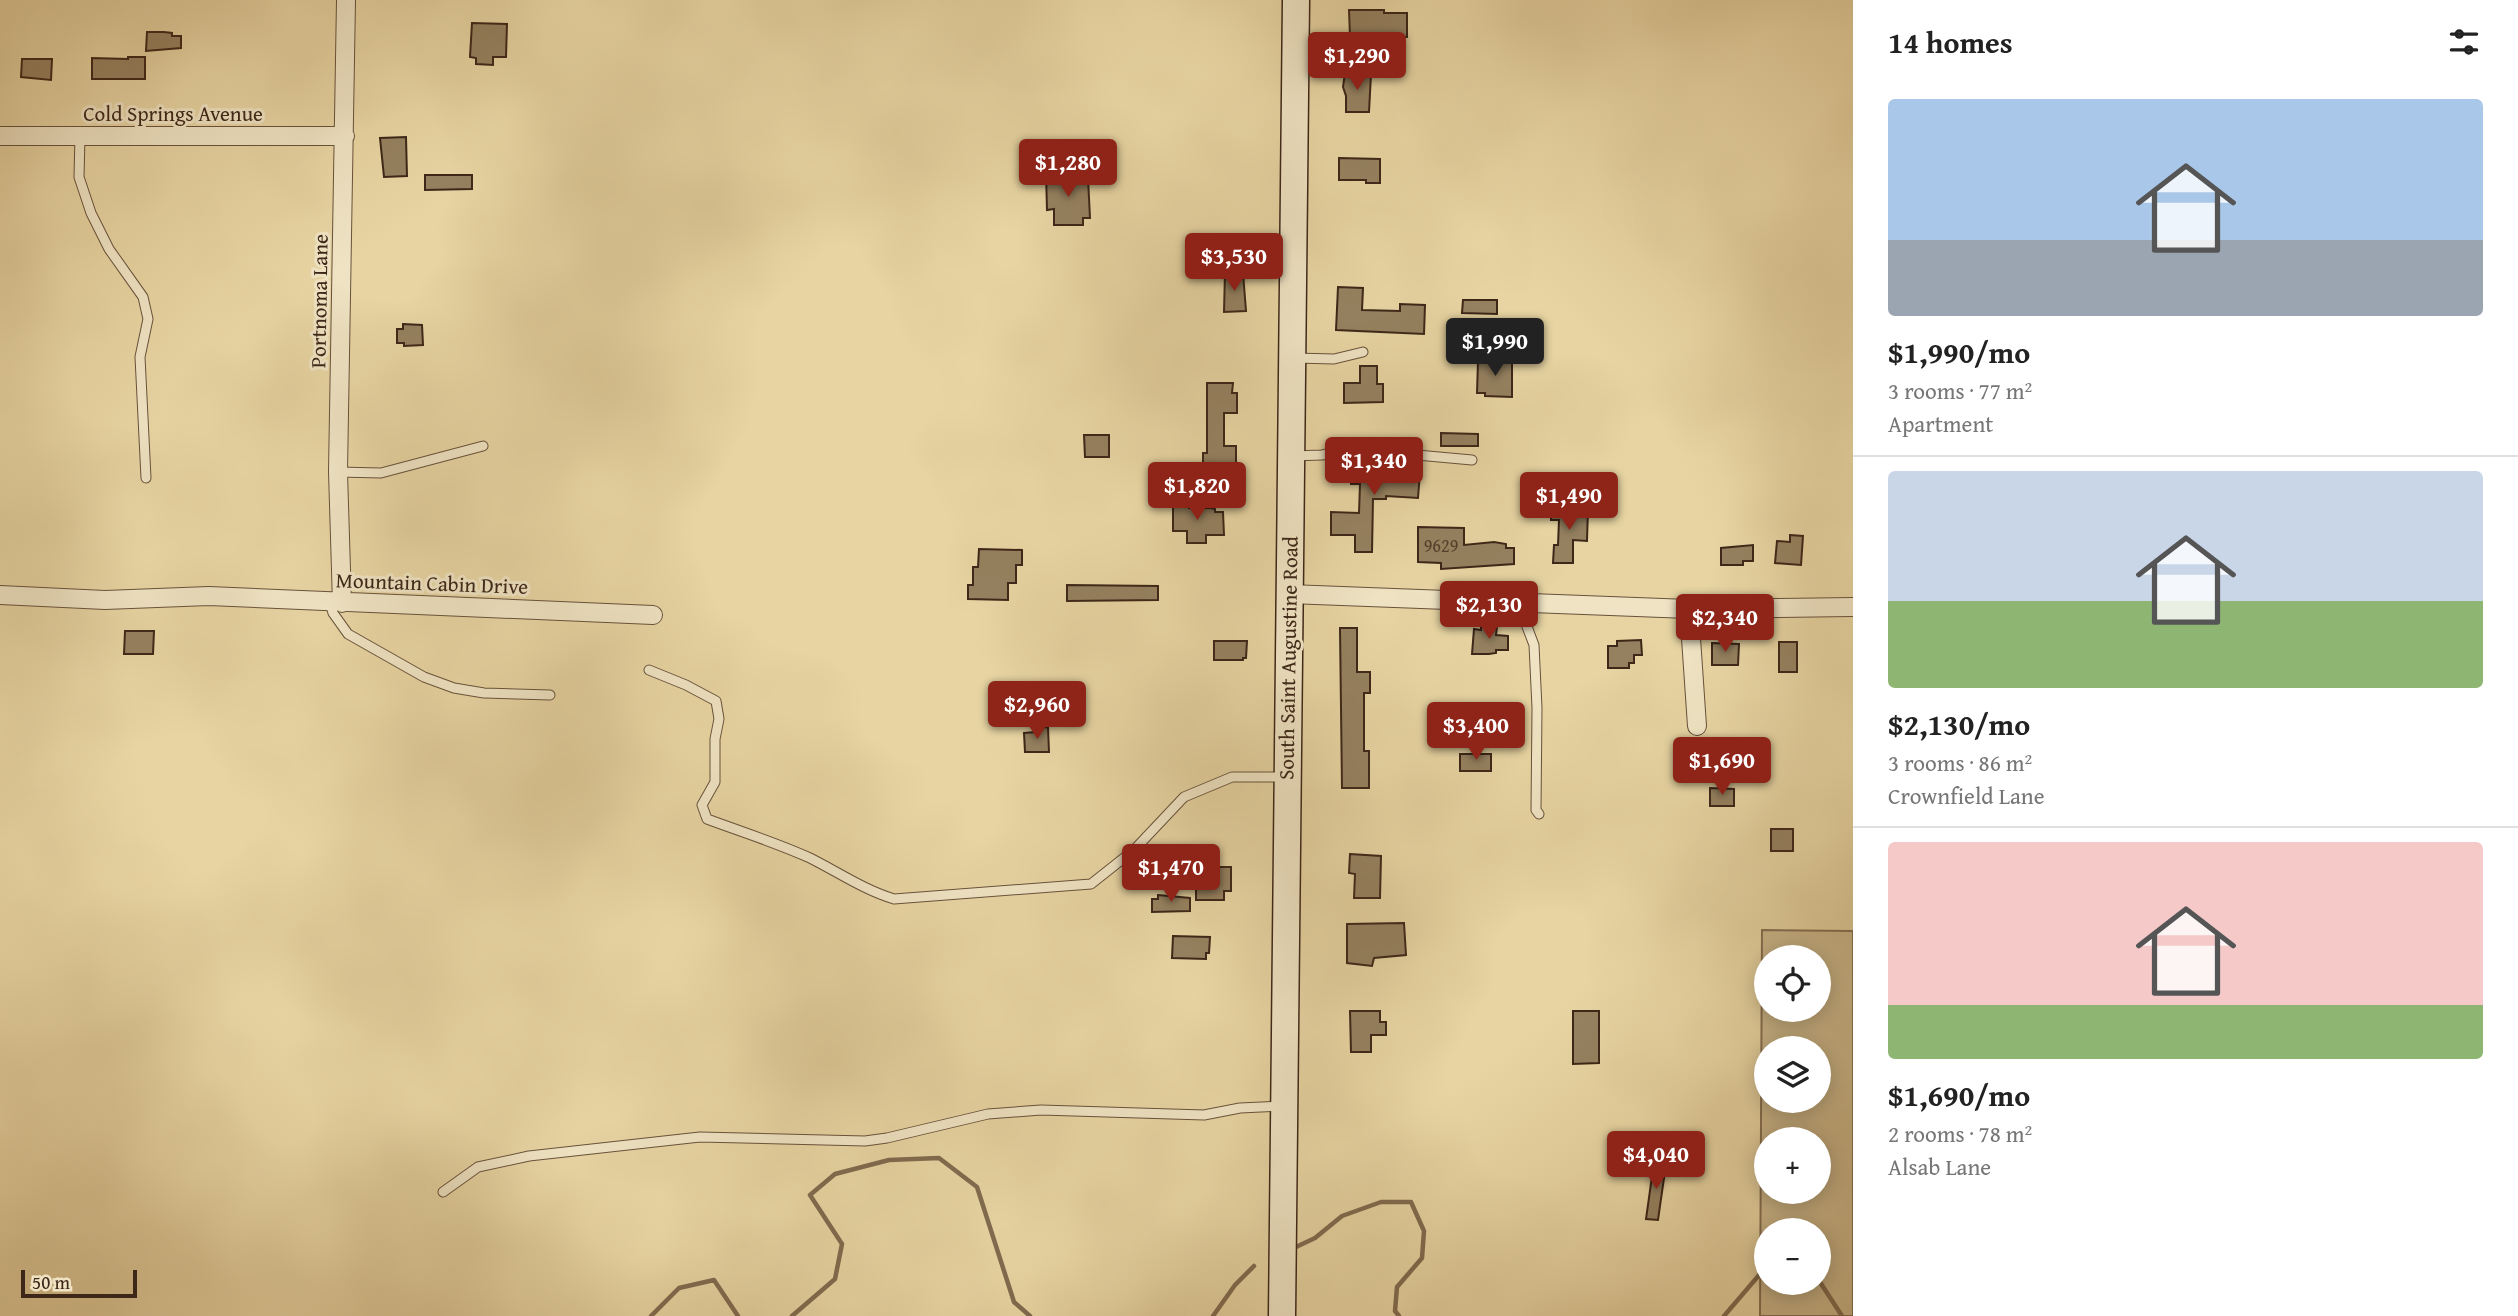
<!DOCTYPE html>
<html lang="en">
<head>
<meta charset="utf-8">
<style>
	:root { --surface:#fff; --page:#f2f2f2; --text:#222; --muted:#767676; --line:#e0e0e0; --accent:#8f2418 }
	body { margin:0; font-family:"Gentium Book Plus",serif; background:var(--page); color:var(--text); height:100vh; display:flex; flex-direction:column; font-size:26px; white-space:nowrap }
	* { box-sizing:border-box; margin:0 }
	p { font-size:23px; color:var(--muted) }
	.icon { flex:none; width:38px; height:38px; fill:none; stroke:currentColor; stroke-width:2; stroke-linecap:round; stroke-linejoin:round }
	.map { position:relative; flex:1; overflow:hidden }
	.side { display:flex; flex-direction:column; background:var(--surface); width:665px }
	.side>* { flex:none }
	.tools { position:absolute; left:1754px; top:945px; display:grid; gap:14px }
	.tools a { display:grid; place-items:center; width:77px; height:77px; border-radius:50%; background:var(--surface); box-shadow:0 4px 18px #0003; font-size:35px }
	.scale { position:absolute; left:21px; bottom:18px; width:116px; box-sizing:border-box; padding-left:7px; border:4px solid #3d2719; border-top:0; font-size:19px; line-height:24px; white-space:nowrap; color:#3d2719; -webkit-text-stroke:5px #efe3c3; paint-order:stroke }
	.price { position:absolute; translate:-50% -60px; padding:0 16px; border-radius:7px; background:var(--accent); color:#fff; font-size:23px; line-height:46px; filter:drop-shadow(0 2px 4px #0008) }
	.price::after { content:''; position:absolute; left:50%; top:42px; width:21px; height:16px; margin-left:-10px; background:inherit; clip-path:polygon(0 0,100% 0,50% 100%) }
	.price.selected { background:#222; color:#fff }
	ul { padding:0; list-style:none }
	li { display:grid; align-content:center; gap:14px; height:371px; padding:0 35px }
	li+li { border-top:2px solid var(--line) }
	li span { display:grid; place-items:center; height:217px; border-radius:7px; color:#555 }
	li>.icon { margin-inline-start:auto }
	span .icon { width:126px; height:126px; fill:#fffc; stroke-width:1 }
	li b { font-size:30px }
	h2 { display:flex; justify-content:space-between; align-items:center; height:84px; padding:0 35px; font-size:30px }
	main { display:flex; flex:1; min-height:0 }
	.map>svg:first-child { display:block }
</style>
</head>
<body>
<main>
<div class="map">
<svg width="1853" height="1316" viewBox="0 0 1853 1316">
	<rect width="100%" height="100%" fill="#e7d4a2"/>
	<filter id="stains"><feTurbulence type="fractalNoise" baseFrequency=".00286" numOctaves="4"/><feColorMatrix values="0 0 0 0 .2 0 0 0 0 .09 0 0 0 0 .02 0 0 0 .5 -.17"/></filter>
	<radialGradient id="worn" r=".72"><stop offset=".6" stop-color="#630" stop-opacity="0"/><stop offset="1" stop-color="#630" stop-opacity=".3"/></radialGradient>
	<!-- green -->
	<path fill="#cab78b" stroke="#846f52" stroke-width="2" fill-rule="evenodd" d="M1762,930L1853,931V1316H1760ZM1766,957H1818V1010H1766ZM1766,1048H1818V1101H1766ZM1766,1139H1818V1192H1766ZM1766,1230H1818V1283H1766Z"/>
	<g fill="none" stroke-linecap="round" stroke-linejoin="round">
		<!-- stream -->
		<path stroke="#806b4f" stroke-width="4.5" d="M1296,1247L1315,1238L1342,1216L1381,1202H1411L1424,1231L1422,1258L1397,1287L1395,1311L1399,1316
			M1818,1279L1842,1316
			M651,1316L679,1288L714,1280L738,1316
			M792,1316L835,1279L842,1244L810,1195L835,1174L889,1160L939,1158L977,1187L1014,1302L1030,1316
			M1213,1316L1235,1285L1254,1266
			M1724,1316L1766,1267"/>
	</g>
	<!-- building -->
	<path fill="#958160" stroke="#3d2719" stroke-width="2" d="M1349,10H1384V13H1407V37H1350Z
		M472,23L507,24L506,57H493V65L476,64V58L470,57Z
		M147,32H164L172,33V36H181V48L146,51Z
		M128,57H145V79H92V58L128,59Z
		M22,59H52L51,80L21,77Z
		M1345,73L1371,74L1369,112H1346V96L1343,87Z
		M406,137L407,176L384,177L380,138Z
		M1339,158L1380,159V183H1366V180H1339Z
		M1067,172V178H1088L1090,218H1083V225H1054V209L1047,210L1046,173Z
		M425,175H472V189L425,190Z
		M1225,273H1243L1246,311L1224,312Z
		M1338,287L1363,288L1362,310L1400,311V304L1425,305L1424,334L1336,330Z
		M1463,300H1497V314L1462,313Z
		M403,324L422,325L423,345L404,346V343H397V329H403Z
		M1478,361H1512V397L1485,396V393H1477Z
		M1360,366H1377V384H1383V402L1344,403V383H1360Z
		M1207,383H1233L1232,393H1237V413H1224V446H1236V472H1227V476H1203V453H1207Z
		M1441,433L1478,434V446H1441Z
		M1084,435H1109V457H1085Z
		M1360,457L1389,459L1388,465L1418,466V472H1420L1418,498L1386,496V499H1373L1372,552H1355V535H1331V512L1359,513L1360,484H1351V472H1360Z
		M1173,502H1189V508H1210L1215,509V512H1223L1224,535H1206V543H1187V531H1173Z
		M1551,508H1588L1587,541L1573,540V563H1553L1554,545H1558L1559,520H1551Z
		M1418,527L1464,528V545L1494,542L1506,544V548H1514V564L1441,569V563L1418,562Z
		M1790,535L1803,536L1801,565L1775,563L1777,541L1790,542Z
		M1753,545V561H1743V565H1721V548Z
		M979,549L1022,550V565H1016V583H1008V600L968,599V585H973V567H978Z
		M1067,585L1158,586V600L1067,601Z
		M1481,626H1497L1496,635L1508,636V650H1496V653L1489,654H1472L1474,629L1481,630Z
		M1340,628H1357V672H1370V693H1364V751H1369V788H1342Z
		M125,631H154L153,654H124Z
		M1641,640L1642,655H1634V663H1629V668H1608V646H1617V641Z
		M1214,641H1247L1246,658H1243V660H1214Z
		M1779,642H1797V672H1779Z
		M1712,643L1739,644L1738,665H1712Z
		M1048,727L1049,752H1025L1024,733L1036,732V728Z
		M1460,754H1491V771H1460Z
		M1710,788L1734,789V806H1710Z
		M1771,829H1793V851H1771Z
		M1350,854L1381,856L1380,898H1354L1355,874L1349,873Z
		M1196,867H1231V891H1224V900H1196Z
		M1158,895L1190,898V911L1152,912V899H1158Z
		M1404,923L1406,955L1374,958L1372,966L1347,963V924Z
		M1173,936L1210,937L1209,953H1206V959L1172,958Z
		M1350,1011H1380V1022H1386V1035H1371V1052H1351Z
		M1573,1011H1599V1063L1573,1064Z
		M1654,1162L1666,1164L1658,1220L1646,1219Z"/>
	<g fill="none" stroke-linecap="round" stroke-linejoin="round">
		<defs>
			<path id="lane" d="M80,136L79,177L91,213L109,249L143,297L148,319L140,357L146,478
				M1294,358L1334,359L1363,352
				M1292,456L1322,455L1351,449L1472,460
				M338,472L381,473L483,446
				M330,602L333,613L348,634L424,677L454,688L484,693L550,695
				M1518,603L1534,645L1537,708L1536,810L1539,814
				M649,670L686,685L716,701L719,719L715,739V782L702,805L707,819C742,832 777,843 810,858C838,872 864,890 894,899L1091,884L1134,850L1184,797L1232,777H1285
				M443,1192L478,1167L529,1156L700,1137L865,1141L887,1138L988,1114L1041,1110L1204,1115L1240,1108L1282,1106"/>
			<path id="street" d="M0,136H345
				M1289,594L1689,609L1853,607
				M0,595L105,600L209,596L653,615
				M342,603L338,472L346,0
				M1689,609L1697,726"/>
			<path id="secondary" d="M1282,1316L1296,0"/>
		</defs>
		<!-- lane casing -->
		<use href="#lane" stroke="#68523b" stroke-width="11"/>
		<!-- street casing -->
		<use href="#street" stroke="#68523b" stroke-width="20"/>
		<!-- secondary casing -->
		<use href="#secondary" stroke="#3d2719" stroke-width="29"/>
		<!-- lane -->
		<use href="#lane" stroke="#efe3c3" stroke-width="9"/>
		<!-- street -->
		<use href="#street" stroke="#efe3c3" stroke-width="18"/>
		<!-- secondary -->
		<use href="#secondary" stroke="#efe3c3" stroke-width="26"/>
	</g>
	<g text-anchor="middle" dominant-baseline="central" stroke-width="6" stroke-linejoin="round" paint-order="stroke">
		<!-- number labels -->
		<g font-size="18" fill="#533e2b">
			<text x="1441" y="545">9629</text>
		</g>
		<!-- street labels -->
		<g font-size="21" fill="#3d2719" stroke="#efe3c3">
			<text x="173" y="113">Cold Springs Avenue</text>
			<text transform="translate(319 301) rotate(-89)">Portnoma Lane</text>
			<text transform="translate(432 583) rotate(2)">Mountain Cabin Drive</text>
			<text transform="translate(1288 658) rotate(-89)">South Saint Augustine Road</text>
		</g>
	</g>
	<rect width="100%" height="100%" filter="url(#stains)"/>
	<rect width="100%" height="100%" fill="url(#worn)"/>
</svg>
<div class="tools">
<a><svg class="icon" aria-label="locate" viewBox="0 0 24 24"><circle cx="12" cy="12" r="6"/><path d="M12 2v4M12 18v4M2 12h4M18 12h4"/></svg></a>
<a><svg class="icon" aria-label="layers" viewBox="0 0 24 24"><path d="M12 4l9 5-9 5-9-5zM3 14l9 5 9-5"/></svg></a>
<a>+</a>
<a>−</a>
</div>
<div class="scale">50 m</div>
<b class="price" style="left:1357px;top:92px">$1,290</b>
<b class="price" style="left:1068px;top:199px">$1,280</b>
<b class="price" style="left:1234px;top:293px">$3,530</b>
<b class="price selected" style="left:1495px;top:378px">$1,990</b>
<b class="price" style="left:1374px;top:497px">$1,340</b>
<b class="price" style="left:1197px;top:522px">$1,820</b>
<b class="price" style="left:1569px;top:532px">$1,490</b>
<b class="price" style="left:1489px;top:641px">$2,130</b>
<b class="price" style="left:1725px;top:654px">$2,340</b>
<b class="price" style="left:1037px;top:741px">$2,960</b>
<b class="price" style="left:1476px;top:762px">$3,400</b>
<b class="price" style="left:1722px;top:797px">$1,690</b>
<b class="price" style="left:1171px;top:904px">$1,470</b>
<b class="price" style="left:1656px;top:1191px">$4,040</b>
</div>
<section class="side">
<h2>14 homes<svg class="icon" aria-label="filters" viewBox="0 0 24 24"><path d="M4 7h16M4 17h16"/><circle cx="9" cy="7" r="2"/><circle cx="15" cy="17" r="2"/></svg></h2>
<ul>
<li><span style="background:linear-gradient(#a9c7e8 65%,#9aa5b1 0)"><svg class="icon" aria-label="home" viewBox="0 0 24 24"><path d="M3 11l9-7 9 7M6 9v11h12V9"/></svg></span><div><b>$1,990/mo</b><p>3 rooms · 77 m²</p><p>Apartment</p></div></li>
<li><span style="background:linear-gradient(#c9d6e8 60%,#8fb573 0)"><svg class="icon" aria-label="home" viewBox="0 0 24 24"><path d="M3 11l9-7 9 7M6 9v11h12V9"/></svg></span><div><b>$2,130/mo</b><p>3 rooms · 86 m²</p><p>Crownfield Lane</p></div></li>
<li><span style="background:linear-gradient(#f6c9c9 75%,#8fb573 0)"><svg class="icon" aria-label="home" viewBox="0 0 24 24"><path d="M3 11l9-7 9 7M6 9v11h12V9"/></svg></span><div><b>$1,690/mo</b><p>2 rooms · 78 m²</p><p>Alsab Lane</p></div></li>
</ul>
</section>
</main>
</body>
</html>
